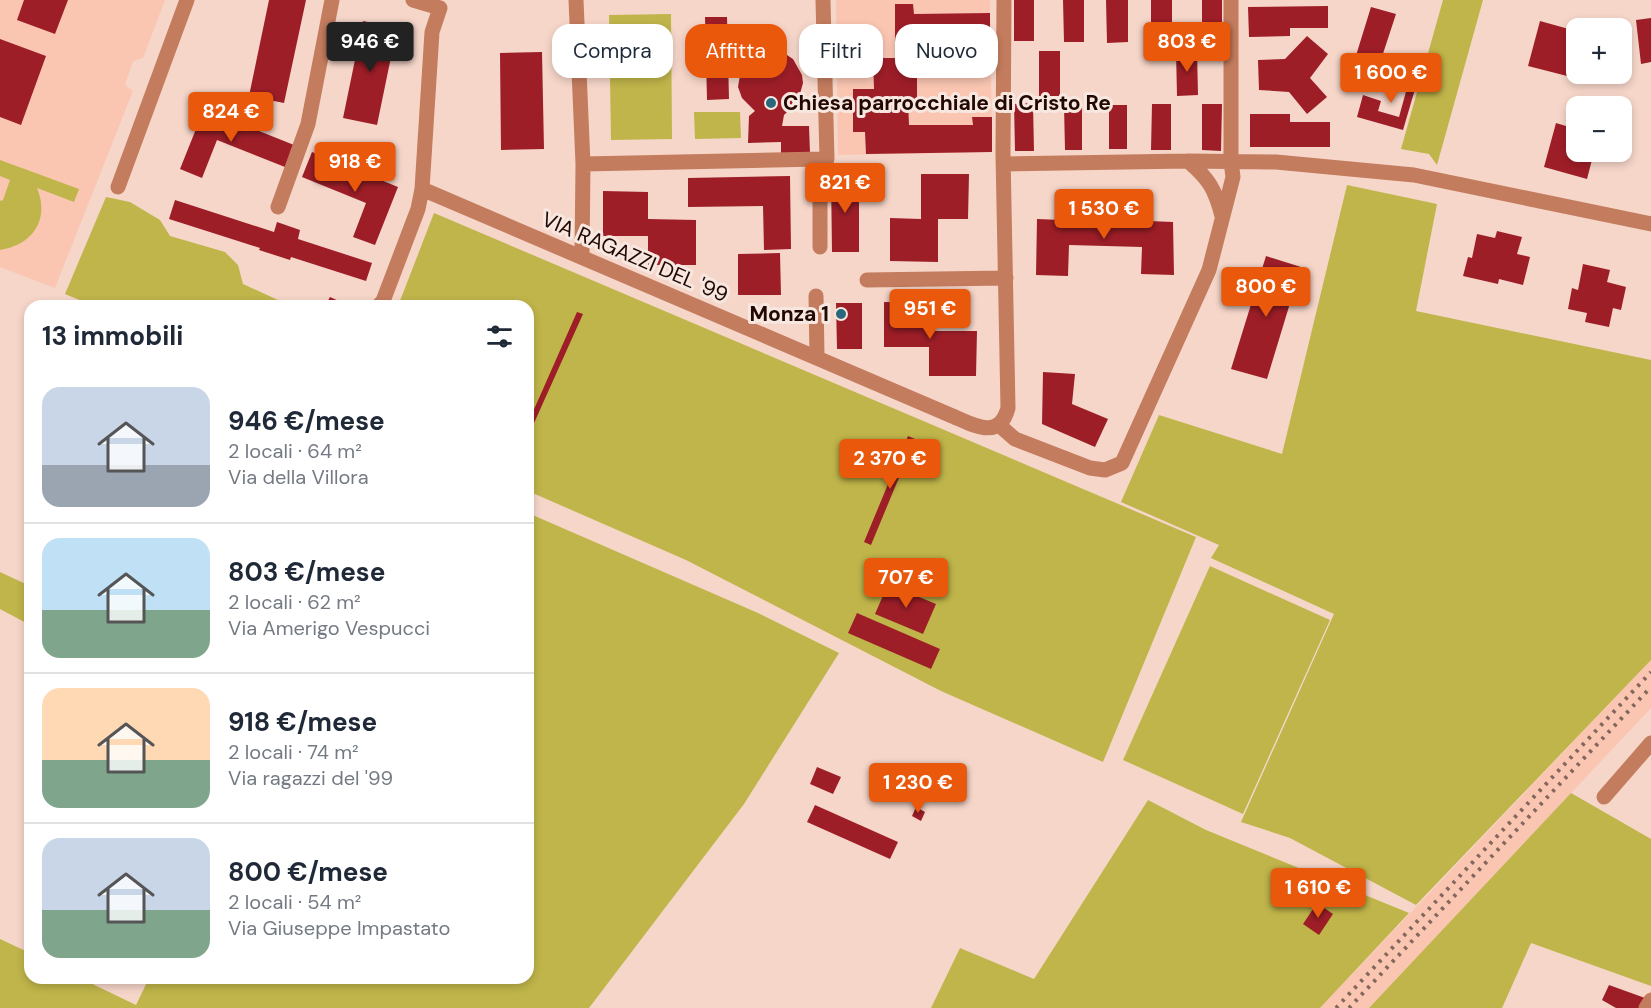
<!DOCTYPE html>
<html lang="it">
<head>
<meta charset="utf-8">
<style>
	:root { --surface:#fff; --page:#f6f6f7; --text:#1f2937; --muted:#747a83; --line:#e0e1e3; --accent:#ea580c }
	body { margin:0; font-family:"DM Sans",sans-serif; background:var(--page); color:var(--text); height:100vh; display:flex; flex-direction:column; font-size:22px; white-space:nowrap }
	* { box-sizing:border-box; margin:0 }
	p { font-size:20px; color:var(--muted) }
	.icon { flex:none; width:33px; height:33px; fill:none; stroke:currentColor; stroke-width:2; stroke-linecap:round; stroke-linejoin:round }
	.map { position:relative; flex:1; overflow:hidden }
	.panel { position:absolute; left:24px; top:300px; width:510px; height:684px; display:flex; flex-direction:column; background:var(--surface); border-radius:18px; box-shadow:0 3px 9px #0003 }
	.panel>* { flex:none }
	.guide { position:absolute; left:552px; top:24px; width:570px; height:54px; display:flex; gap:12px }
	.fabs { position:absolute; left:1566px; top:18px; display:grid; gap:12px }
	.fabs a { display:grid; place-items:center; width:66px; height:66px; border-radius:12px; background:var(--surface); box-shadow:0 3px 9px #0003; font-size:30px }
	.price { position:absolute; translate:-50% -51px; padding:0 14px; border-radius:6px; background:var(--accent); color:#fff; font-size:20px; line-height:39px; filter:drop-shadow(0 2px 3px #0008) }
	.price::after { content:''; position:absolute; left:50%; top:36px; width:18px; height:14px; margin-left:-9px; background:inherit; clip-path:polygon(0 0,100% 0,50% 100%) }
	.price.on { background:#222; color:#fff }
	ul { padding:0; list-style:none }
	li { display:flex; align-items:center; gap:18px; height:150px; padding:0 18px }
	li+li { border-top:2px solid var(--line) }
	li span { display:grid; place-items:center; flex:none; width:168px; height:120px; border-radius:18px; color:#555 }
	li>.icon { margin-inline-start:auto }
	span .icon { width:72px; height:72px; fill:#fffc; stroke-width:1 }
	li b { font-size:26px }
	h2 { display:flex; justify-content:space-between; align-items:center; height:72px; padding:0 18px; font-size:26px }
	.tag { padding:0 21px; border-radius:18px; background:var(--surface); box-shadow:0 3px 9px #0003; font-size:21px; line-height:54px }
	.tag.on { background:var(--accent); color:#fff }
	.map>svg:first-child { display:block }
</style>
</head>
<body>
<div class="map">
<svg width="1651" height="1008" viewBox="0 0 1651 1008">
	<rect width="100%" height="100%" fill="#f6d6c9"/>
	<!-- built -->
	<path fill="#fac6b2" d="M0,0H165L143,58L133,61L125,85L133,91L55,288L0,267Z
		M836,0H990L992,152L838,155Z
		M1651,660V708L1369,1008H1320Z"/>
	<!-- green -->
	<path fill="#c0b54a" d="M1443,0H1483L1437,165L1429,154L1401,149Z
		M671,14L672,139L611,140L609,15Z
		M694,112H740L741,138L695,139Z
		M0,160L79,189L74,202L37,188C50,219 33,245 0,250V201L3,200L10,180L0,176Z
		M1347,185L1437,204L1416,311L1651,360V660L1416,905L1290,838L1241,822L1334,614L1211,558L1219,545L1121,502L1159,415L1282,454Z
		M106,197L130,202L160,220L170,236L225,252L238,265L243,284L291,306H94L65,294Z
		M434,213L1196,537L1103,762L941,691L686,560L528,491V306H398Z
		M528,513L758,613L839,653L744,804L589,1008H0V939L30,953V978H80L136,1005L149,978H528Z
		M1210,566L1330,620L1243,814L1123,760Z
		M0,572L30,586V625L0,609Z
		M1571,793L1651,839V986L1531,943L1502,1008H1369Z
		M1148,800L1206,830L1409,913L1320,1008H931L960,948L1034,979Z"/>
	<!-- building -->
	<path fill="#9e1e28" d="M24,0H68L55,34L17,20Z
		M269,0H306L284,103L249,96Z
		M1014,0H1034V41H1014Z
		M1063,0H1084V42H1064Z
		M1106,0H1128V42L1107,43Z
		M1151,0H1172V41H1151Z
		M1202,0H1222V42H1202Z
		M895,4H913L914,14L990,13V35H973L974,44H959V52L895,53Z
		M1328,6V28H1290V36L1249,37L1248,7Z
		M1371,7L1396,14L1376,75L1365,71L1367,66L1354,62Z
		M705,17H727L729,99L707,100Z
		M1651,18V62L1641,64L1636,20Z
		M363,21L397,28L377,125L343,118Z
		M1540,21L1576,31V56L1571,77L1528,66Z
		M1307,36L1328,54L1310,78L1327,97L1307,114L1289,92L1259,90L1258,60L1285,59Z
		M0,39L46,56L21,125L0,117Z
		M1197,50L1198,95L1177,96L1176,51Z
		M769,51L784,53L793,59L802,75L803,83L798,101L784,115L782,126H809L810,153L781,154V142L748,143L749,116L755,111L742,98L738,87L740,75L746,61L756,54Z
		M1039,51H1060V96H1039Z
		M542,52L544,149L501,150L500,53Z
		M873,58H917V101H908L909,125H973L972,117H992V152L866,154L865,132H853V89H874Z
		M1415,59L1423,62L1403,130L1357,117L1363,95L1381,101L1378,111L1399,117Z
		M1033,103L1034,151H1015L1014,104Z
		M1152,104H1171V150H1151Z
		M1202,104H1222L1221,151L1202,150Z
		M1109,105H1127V149H1109Z
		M1064,106H1082V150H1065Z
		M204,109L294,145L285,167L217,140L202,178L180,169Z
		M1250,114H1290V122H1330V147H1250Z
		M1556,123L1576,129V152H1594L1587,179L1544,167Z
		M312,152L398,187L375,245L353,237L366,203L302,177Z
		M921,174H969L968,219H938V262L890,261V218L921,219Z
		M790,176L791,249L764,250L763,206L688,207V178Z
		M831,177H859V252H832Z
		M603,191L648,192V219L696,220V265H648V236H603Z
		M175,200L274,232L277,222L300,230L298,239L372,263L366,281L291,257L290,260L259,250L260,248L169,219Z
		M1061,213L1149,215V221L1173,222L1174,275L1141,274L1142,247L1069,245L1068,276L1036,275L1037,219L1061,220Z
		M1497,231L1522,237L1517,254L1530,257L1523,285L1499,279L1498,284L1463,276L1468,257L1472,258L1477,234L1495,238Z
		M780,253L781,295H738V254Z
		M1266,256L1301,267L1267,379L1231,369Z
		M1583,264L1610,270L1607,282L1626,287L1621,310L1613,308L1609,327L1585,322L1587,313L1568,309L1572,288L1578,290Z
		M330,297L350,306H325Z
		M884,302L929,303V331H977L976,376H929V347H884Z
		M836,303H862V349H837Z
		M577,312L583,314L530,432L528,431V423Z
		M1043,372L1075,374L1072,404L1108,419L1095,447L1042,424Z
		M908,436L915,439L871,545L864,542Z
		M888,584L936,604L923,634L875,614Z
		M857,613L940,649L931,669L848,633Z
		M817,767L841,777L833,794L810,784Z
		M815,805L898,842L890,859L807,822Z
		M916,807L925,812L921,821L912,816Z
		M1317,903L1333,914L1319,935L1303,924Z
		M1609,985L1645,998L1640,1008H1616L1602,1000Z"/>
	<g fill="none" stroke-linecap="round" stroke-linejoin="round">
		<!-- street -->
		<path stroke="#c47c5e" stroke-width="15" d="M413,0L440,8
			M576,0L583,164L582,257
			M1188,161C1209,179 1215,189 1222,216
			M583,164L820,159
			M1004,164L1188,161L1276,162L1414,175L1651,224
			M118,187L187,0
			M422,189L950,415C972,424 999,442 1008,408L1003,154L1004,0
			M278,207L308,124L332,0
			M820,247V159H827L823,0
			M867,280L1006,278
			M816,296L817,357
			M378,306L383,301L418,209L422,189L432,32L440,8
			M999,425L1015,439L1090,468L1105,470L1122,463L1209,270L1233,177L1231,161V0
			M1604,797L1651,743
			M1646,1008L1651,1000"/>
		<!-- rail -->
		<path stroke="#83665c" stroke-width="4" stroke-dasharray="3 6" stroke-linecap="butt" d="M1336,1008L1651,672
			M1349,1008L1651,687"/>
	</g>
	<!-- markers -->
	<g fill="#29687d" stroke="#f7e7e1" stroke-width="2">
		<circle cx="771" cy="103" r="6"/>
		<circle cx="841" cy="314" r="6"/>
	</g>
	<g text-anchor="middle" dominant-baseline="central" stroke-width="6" stroke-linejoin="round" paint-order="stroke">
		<!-- poi labels -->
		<g font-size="21" font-weight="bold" fill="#220801" stroke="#f7e7e1" text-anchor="start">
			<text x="783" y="103">Chiesa parrocchiale di Cristo Re</text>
			<text x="829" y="314" text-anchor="end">Monza 1</text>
		</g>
		<!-- street labels -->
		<g font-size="21" fill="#220801" stroke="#f7e7e1">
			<text transform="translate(635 257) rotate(23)">VIA RAGAZZI DEL '99</text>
		</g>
	</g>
</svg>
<div class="fabs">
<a>+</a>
<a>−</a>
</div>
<b class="price on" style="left:370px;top:73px">946 €</b>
<b class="price" style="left:1187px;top:73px">803 €</b>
<b class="price" style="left:1391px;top:104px">1 600 €</b>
<b class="price" style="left:231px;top:143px">824 €</b>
<b class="price" style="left:355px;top:193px">918 €</b>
<b class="price" style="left:845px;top:214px">821 €</b>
<b class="price" style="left:1104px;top:240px">1 530 €</b>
<b class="price" style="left:1266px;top:318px">800 €</b>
<b class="price" style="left:930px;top:340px">951 €</b>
<b class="price" style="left:890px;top:490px">2 370 €</b>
<b class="price" style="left:906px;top:609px">707 €</b>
<b class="price" style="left:918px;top:814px">1 230 €</b>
<b class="price" style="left:1318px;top:919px">1 610 €</b>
<div class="guide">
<a class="tag">Compra</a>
<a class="tag on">Affitta</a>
<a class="tag">Filtri</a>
<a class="tag">Nuovo</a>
</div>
<section class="panel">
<h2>13 immobili<svg class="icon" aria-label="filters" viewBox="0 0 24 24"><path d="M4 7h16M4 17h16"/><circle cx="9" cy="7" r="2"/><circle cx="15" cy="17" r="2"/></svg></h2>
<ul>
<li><span style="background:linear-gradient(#c9d6e8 65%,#9aa5b1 0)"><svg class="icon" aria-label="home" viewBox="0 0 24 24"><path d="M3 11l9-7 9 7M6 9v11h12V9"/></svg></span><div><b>946 €/mese</b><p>2 locali · 64 m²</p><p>Via della Villora</p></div></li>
<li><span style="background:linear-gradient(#bfe0f5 60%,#7fa58c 0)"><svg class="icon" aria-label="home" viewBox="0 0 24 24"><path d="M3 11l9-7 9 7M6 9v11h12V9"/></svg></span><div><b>803 €/mese</b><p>2 locali · 62 m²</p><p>Via Amerigo Vespucci</p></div></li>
<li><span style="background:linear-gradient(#ffd9b3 60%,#7fa58c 0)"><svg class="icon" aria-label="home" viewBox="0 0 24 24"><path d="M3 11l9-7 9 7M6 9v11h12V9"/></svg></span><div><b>918 €/mese</b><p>2 locali · 74 m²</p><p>Via ragazzi del '99</p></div></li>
<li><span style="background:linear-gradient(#c9d6e8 60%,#7fa58c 0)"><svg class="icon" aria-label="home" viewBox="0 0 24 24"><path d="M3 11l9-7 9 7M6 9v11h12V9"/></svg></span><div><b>800 €/mese</b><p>2 locali · 54 m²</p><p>Via Giuseppe Impastato</p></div></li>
</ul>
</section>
</div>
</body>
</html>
